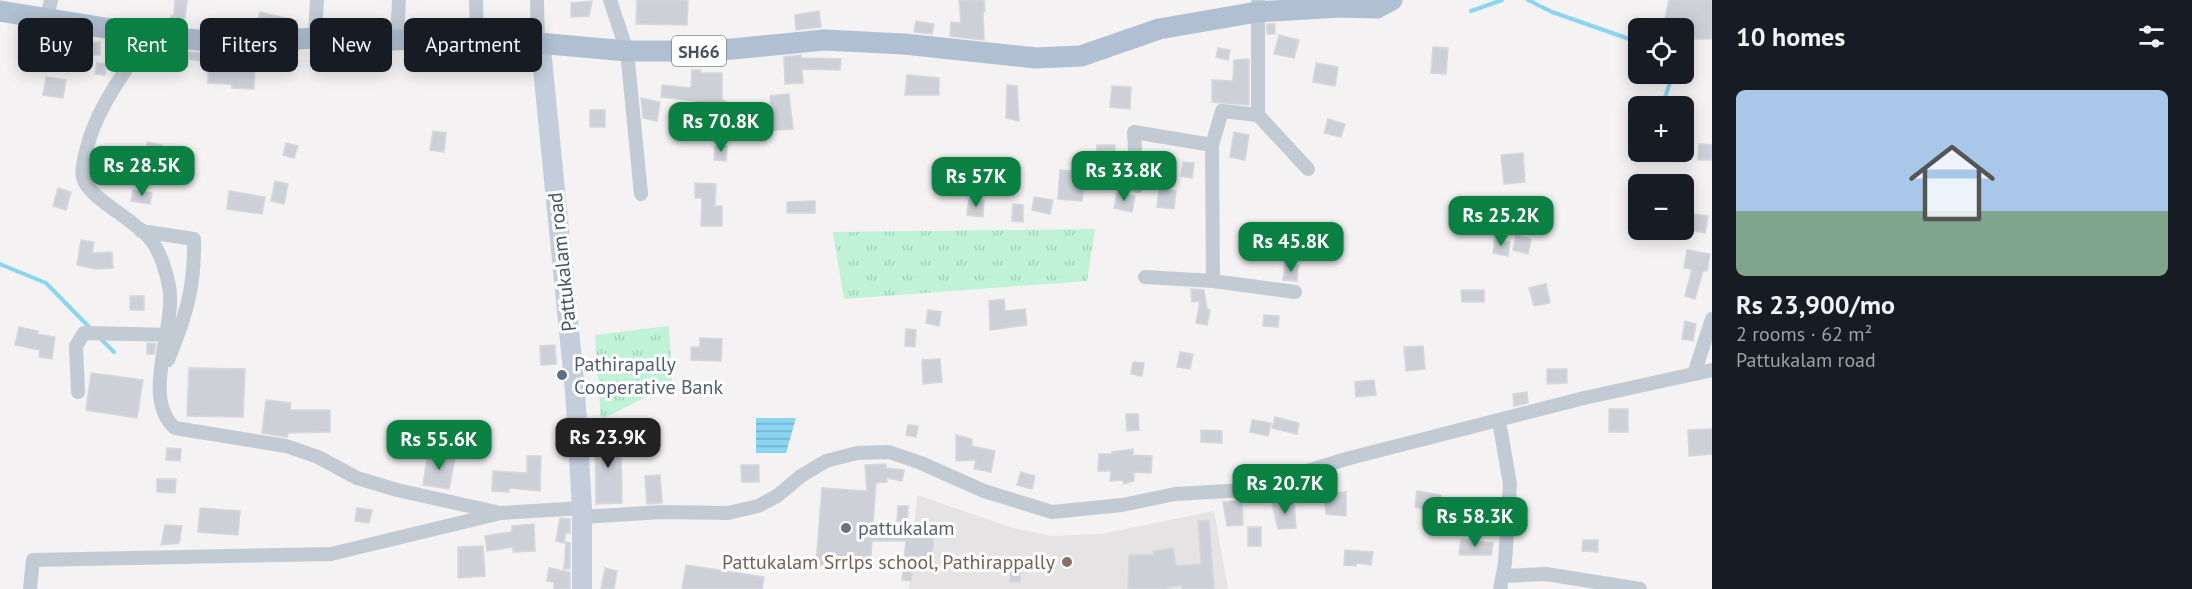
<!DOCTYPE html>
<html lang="en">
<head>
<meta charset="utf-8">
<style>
	:root { --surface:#171b24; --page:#20242c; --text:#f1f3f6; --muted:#9ea1a6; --accent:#0b8043 }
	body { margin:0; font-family:"PT Sans",sans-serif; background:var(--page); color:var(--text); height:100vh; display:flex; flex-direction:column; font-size:22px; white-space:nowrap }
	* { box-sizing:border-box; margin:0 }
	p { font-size:20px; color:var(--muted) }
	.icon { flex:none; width:33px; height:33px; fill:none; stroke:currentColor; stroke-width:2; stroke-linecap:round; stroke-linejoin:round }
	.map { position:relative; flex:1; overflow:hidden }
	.drawer { display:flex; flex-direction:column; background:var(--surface); width:480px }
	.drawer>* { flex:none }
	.banner { position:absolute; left:18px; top:18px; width:570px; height:54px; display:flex; gap:12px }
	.fabs { position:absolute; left:1628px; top:18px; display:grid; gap:12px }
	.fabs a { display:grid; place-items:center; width:66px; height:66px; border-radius:9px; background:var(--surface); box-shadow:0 3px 15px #0003; font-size:30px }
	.price { position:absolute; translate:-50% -51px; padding:0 14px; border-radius:12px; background:var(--accent); color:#fff; font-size:20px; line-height:39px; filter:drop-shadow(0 2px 3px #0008) }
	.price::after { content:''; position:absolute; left:50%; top:36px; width:18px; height:14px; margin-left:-9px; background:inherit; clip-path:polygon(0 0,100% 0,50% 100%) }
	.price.selected { background:#222; color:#fff }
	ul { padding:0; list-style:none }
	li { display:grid; align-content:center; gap:12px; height:318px; padding:0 24px }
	li span { display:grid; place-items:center; height:186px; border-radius:9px; color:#555 }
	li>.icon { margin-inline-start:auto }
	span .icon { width:108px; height:108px; fill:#fffc; stroke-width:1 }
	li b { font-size:26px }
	h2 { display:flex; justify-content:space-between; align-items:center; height:72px; padding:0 24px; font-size:26px }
	.tag { padding:0 21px; border-radius:9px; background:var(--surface); box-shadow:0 3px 15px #0003; font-size:21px; line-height:54px }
	.tag.selected { background:var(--accent); color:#fff }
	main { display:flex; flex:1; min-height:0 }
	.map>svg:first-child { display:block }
</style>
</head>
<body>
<main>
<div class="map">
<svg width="1712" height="589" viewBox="0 0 1712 589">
	<defs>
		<pattern id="grass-tufts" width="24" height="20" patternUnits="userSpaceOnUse" patternTransform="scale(1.5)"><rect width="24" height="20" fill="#bff2d6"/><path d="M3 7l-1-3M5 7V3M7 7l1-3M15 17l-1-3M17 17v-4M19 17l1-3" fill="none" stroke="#a6d1ba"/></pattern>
		<pattern id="water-rules" width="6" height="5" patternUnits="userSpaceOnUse" patternTransform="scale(1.5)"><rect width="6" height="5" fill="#8ad5f1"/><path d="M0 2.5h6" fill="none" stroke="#73afc7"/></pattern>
	</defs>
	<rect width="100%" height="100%" fill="#f4f2f2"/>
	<!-- education -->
	<path fill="#e5e3e4" d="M917,495L1013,528L1051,536L1102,534L1214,511L1228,589H909Z"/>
	<!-- grass -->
	<path fill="url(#grass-tufts)" d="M1095,229L1087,281L844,299L833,232Z
		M669,326L672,383L601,420L595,335Z"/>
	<!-- water -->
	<path fill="url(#water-rules)" d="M1632,109L1638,110V152H1676L1677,158L1631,161Z
		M756,418H796L786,453H756Z"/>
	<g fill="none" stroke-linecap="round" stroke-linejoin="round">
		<!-- stream -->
		<path stroke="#8ad5f1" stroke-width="4" d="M1528,0L1552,12L1638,42
			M1471,11L1502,0
			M1662,106L1673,74
			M0,264L46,283L90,328
			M100,338L114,352"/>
	</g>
	<!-- building -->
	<path fill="#cdd0d6" stroke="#d5d7dd" stroke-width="1.5" d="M175,0H187L184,26L170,24L171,16H174Z
		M637,0H688L687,25L636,24Z
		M959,0H984L985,11L983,12L984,40L950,36L951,22L961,23Z
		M1669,0H1712V39H1683V28H1663Z
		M592,1L589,16L571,17V3Z
		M819,11L821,27L796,30L795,15Z
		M260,12L297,21L296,26L271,28L257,24Z
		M916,21L934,24L932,34L914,32Z
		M1267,24H1275V34H1267Z
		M1279,35L1299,40L1294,58L1274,54Z
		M43,36L63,42L57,65L38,62Z
		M100,42V55H80V43Z
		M1433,47L1448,48L1446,74L1431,73Z
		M1218,48L1230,50L1228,60L1216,57Z
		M172,50L207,54L205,62L188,59V67L150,69V58L166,57L165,51Z
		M460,53L478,55H479L477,61L459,56Z
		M801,55V58L841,59L840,70L802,69L803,83L785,84L784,57Z
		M234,59L255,60L254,89L232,88V84L208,83V63L233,64Z
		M1249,59V105L1212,102V80L1233,81L1234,60Z
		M97,63L106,64L105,75L95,74Z
		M1316,63L1338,67L1335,86L1313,82Z
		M692,70H701V73H722V100L725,101L723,118L694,114L696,101L661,97L662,85L691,88Z
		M907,75L939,78V95H905Z
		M46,77L66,80L63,98L43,95Z
		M1007,85L1017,86L1019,121L1006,118Z
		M1112,86L1131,87L1130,109L1110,107Z
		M789,94L793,129L765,131L747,129L748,112L771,113L770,96Z
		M641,98L660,102L657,121L643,118Z
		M590,110H605V127H590Z
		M731,117L747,123L742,136L727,130Z
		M1328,119L1345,124L1341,137L1324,133Z
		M433,131L446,133L444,152L430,150Z
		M1234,132L1249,135L1245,160L1230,157Z
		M147,142L162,145L160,162L145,161Z
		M286,143L298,146L294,158L283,155Z
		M1699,144L1712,145V160H1698Z
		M1097,145H1115V168L1096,169Z
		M715,146H727L726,161L714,160Z
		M1523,153L1525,182L1504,184L1501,155Z
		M1183,162L1194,163L1192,178L1181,176Z
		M1060,170L1081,172L1079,188H1083L1082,201L1058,199Z
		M275,181L288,184L284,204L271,201Z
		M695,183L716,184L715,206H722V226H701L702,198H695Z
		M58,188L71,192L66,210L53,206Z
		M1159,189L1176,191L1174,209L1157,207Z
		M133,190L152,193L150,204L131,201Z
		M229,191L265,197L262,214L227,209Z
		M1117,192L1135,196L1132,212L1114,208Z
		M1034,197L1053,200L1050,214L1032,210Z
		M969,199L984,200L983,217L967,215Z
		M815,201V213H787V202Z
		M1013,204L1023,205V222L1012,221Z
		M1693,214L1708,216L1705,233L1690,230Z
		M1516,235L1531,239L1528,254L1513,250Z
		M1495,239L1510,242L1508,256L1493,253Z
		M81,240L94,242L92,253L112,252L113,268L96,269L77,265Z
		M1687,250L1710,254L1707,271H1703L1695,299L1685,296L1692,269L1684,268Z
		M1285,264L1298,265L1297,281L1283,280Z
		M1546,284L1550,303L1534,306L1529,288Z
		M1191,289L1204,290L1207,309L1210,310L1207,325L1196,323L1200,301L1192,302Z
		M1461,290H1484V302H1462Z
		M130,296H144V310H130Z
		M1004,299L1005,311L1025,309L1027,325L990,330L989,301Z
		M928,310L941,312L939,326L926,323Z
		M1264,315L1279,316L1278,327L1263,326Z
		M1685,321L1696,324L1693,341L1682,339Z
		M19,327L38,331L37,334L55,337L52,359L39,357L40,350L15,345Z
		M906,329L916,330L915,347L905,346Z
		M700,338L722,339L721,361L691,360V347H700Z
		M147,343L156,344L154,354H147Z
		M555,345L556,364L541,365L540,346Z
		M1423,346L1425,369L1406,371L1404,347Z
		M1180,352L1193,354L1190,369L1177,367Z
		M940,359L942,382L923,384L922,360Z
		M1133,362L1144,363L1142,376L1131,374Z
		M189,368L245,369L243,417L187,416Z
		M1547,369H1567V383L1547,384Z
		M91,373L143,380L137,418L86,410Z
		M1374,380L1376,395L1356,397L1355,382Z
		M1527,392L1528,403L1514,406L1513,394Z
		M266,400L291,403L290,410H330V432L288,433L287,437L262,433Z
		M1609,409H1628V432H1609Z
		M1126,414H1138L1139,430L1127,431Z
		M1275,417L1299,423L1297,434L1272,428Z
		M1252,420L1271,423L1268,436L1250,432Z
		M908,425L918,426L916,437L906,435Z
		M1712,429V454L1689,456L1688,430Z
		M1201,430L1222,431V443L1201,442Z
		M621,434L622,503L596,504L595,435Z
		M956,435L972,439V446L995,451L991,472L974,469L976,460L956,461Z
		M167,448L181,449L180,461L166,460Z
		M1133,449V455L1152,456L1151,473L1134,472V481L1124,484L1123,480L1110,481L1111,471H1098L1099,454H1112V452Z
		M428,451L455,458L449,489L423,485Z
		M527,456H541L540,491L509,488V492L492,491L493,471L527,473Z
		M886,464V468L904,470L902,481L887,478V482L876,483L873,523L897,524L898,506H908L907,536H934L931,567L913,565L911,581L902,580L906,541H872L870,569L816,565L822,488L867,491L865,465Z
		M741,465H759V482H742Z
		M1021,472L1035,476L1032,489L1017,485Z
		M660,475L662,503L647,504L645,476Z
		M157,479H176L175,493L157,492Z
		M1417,491L1441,495L1438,511L1415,507Z
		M1346,492V516L1326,514L1324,494Z
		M1242,501L1243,525L1227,526L1223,502Z
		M1294,501L1296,528L1278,529L1272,503Z
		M200,508L240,511L238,535L198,532Z
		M357,508L372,510L369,523L355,521Z
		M560,518L570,519V533H566L564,543L556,541Z
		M1209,520L1214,589H1182V585L1162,589H1128L1129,555H1154L1153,551L1173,548L1176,566L1201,564L1198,521Z
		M534,524L535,551L513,552V547L487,551L485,536L512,532V526Z
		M165,525L182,526L179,543L161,545Z
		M1248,527H1261V546H1248Z
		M1461,539L1493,543L1491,555H1459Z
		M1583,540H1598V552L1582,551Z
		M566,542L570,543V569H564Z
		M483,546L485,576L458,578V547Z
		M1345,550L1373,552L1371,565L1356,563V566L1344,565Z
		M686,565L764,577L762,589H682Z
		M1011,565H1021L1020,582H1010Z
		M549,568L570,572V589H554V582L547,581Z
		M605,568L617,571L614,589H601Z"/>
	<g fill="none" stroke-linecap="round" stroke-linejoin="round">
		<!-- minor -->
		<path stroke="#c2cbd4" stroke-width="14" d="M476,0L477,42
			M537,0L538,43
			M610,0L627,51L641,194
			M1258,0V115L1222,111L1212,145L1213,281L1295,292
			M47,18L51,0
			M149,35C125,72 96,108 86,151C84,159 81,170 83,178C89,199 136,220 151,240C160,252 166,271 169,286C177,326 140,398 175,428L286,446L318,457L357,478L397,490L501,513
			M315,38L317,0
			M397,40L399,0
			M1258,115L1308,169
			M1137,186L1134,132L1212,145
			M141,231L194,239C195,287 186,316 168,360
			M1145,277L1213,281
			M1694,374L1712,319
			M78,392L76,346L84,333L174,335
			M1499,421L1510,484L1505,563L1500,589
			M582,517L662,512L728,513L758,506L777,496L801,476L826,461L857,453L889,452L921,463L984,491L1052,512L1122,505L1175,494L1245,490L1346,459L1584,398L1712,370
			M1503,576L1546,574L1640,589
			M30,589L33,560L331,554L501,513L582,508"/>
		<!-- secondary -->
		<path stroke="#c4cddb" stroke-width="20" d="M538,43L542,59L575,391L582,508V589"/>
		<!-- primary -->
		<path stroke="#b0bfd1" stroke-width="21" d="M0,11L149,35L227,43L315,38L377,41L427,38L479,42L538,43L627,51H712L824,40L904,44L1036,58L1081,56L1159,29L1257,12L1340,7L1377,8L1392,0"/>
	</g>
	<!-- markers -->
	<circle fill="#5c6f8a" stroke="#fff" stroke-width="2" cx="562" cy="375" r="6"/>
	<circle fill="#6b7280" stroke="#fff" stroke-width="2" cx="846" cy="528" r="6"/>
	<circle fill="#8d6e63" stroke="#fff" stroke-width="2" cx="1067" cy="562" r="6"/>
	<g text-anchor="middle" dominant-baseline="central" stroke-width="6" stroke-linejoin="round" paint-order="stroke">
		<!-- shield labels -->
		<rect fill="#fff" stroke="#7f8790" stroke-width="1.5" x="672" y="36" width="54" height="30" rx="4.5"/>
		<g font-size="18" font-weight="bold" fill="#485360">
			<text x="699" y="51">SH66</text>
		</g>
		<!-- street labels -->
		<g font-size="20" fill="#485360" stroke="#fff">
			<text transform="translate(562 262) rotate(-96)">Pattukalam road</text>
		</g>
		<!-- service labels -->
		<g font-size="20" fill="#4e5e75" stroke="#fff" text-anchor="start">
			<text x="574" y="364">Pathirapally<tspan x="574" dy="23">Cooperative Bank</tspan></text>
		</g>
		<!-- worship labels -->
		<g font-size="20" fill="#5b616d" stroke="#fff" text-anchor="start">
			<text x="858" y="528">pattukalam</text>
		</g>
		<!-- education labels -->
		<g font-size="20" fill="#785e54" stroke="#fff" text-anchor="end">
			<text x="1055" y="562">Pattukalam Srrlps school, Pathirappally</text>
		</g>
	</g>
</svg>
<div class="fabs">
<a><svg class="icon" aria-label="locate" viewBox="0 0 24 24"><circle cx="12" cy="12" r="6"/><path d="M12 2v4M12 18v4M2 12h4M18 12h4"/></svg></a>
<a>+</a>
<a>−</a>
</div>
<b class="price" style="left:721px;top:153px">Rs 70.8K</b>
<b class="price" style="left:142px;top:197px">Rs 28.5K</b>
<b class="price" style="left:1124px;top:202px">Rs 33.8K</b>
<b class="price" style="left:976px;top:208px">Rs 57K</b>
<b class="price" style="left:1501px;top:247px">Rs 25.2K</b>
<b class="price" style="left:1291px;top:273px">Rs 45.8K</b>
<b class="price selected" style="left:608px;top:469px">Rs 23.9K</b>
<b class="price" style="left:439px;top:471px">Rs 55.6K</b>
<b class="price" style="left:1285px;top:515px">Rs 20.7K</b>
<b class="price" style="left:1475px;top:548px">Rs 58.3K</b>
<div class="banner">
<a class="tag">Buy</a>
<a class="tag selected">Rent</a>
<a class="tag">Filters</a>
<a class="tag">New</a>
<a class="tag">Apartment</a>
</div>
</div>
<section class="drawer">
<h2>10 homes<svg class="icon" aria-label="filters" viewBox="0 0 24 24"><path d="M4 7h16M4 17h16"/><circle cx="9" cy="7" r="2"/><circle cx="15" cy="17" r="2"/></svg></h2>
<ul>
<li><span style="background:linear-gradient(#a9c7e8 65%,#7fa58c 0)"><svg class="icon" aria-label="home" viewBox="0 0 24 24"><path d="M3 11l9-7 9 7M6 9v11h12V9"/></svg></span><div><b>Rs 23,900/mo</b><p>2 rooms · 62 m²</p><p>Pattukalam road</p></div></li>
</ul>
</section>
</main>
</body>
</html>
